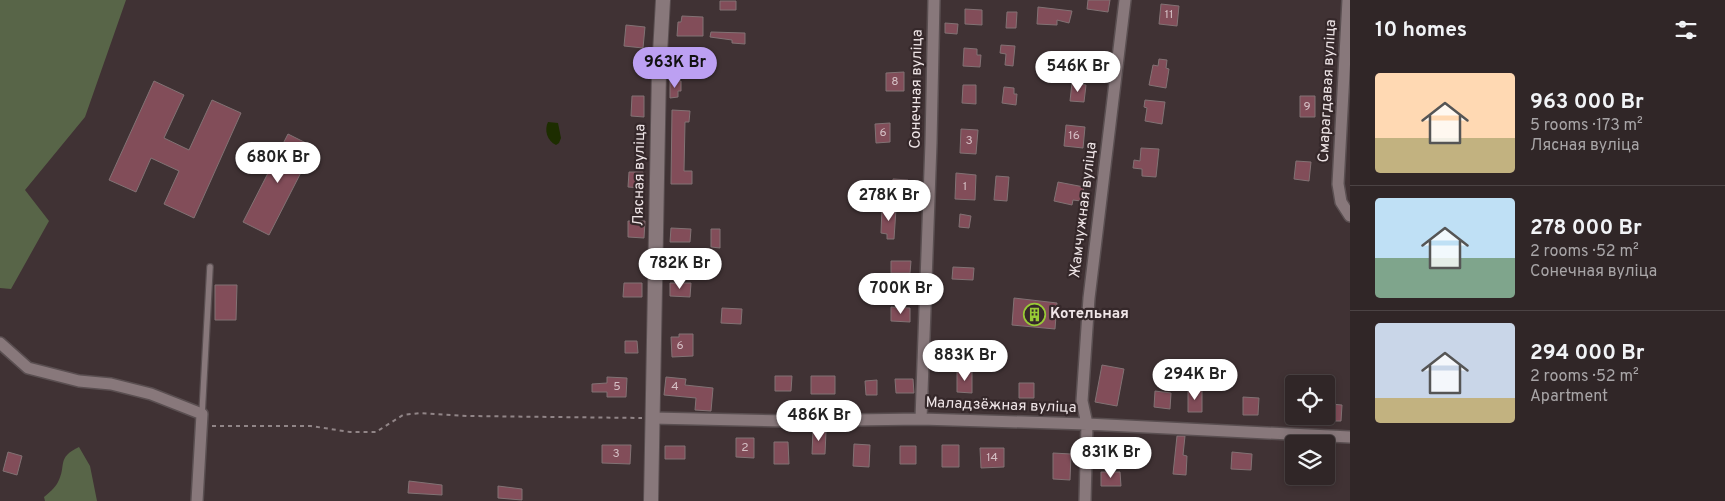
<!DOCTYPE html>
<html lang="en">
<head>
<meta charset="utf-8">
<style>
	:root { --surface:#302627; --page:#3c3233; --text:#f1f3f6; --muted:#a8a5a7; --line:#4b4344; --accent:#bca0f2 }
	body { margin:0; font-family:Overpass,sans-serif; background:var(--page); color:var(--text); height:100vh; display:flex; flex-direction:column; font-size:19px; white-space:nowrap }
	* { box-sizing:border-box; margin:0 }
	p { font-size:16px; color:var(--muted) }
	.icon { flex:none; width:28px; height:28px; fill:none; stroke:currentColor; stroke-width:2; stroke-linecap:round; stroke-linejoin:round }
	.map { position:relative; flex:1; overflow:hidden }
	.sheet { display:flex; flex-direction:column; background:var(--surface); width:375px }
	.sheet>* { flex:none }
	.tools { position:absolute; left:1285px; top:375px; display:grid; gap:10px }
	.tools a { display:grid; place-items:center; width:50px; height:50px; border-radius:5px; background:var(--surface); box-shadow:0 2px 8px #0003,0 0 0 1px var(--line); font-size:25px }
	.price { position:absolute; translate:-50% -42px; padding:0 11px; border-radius:18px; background:#fff; color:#222; font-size:16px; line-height:32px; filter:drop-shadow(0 1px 2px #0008) }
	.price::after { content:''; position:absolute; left:50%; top:30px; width:15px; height:11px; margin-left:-8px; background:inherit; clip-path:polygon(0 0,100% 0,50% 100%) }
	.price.selected { background:var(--accent); color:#111 }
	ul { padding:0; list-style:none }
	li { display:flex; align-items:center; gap:15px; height:125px; padding:0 25px }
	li+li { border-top:1px solid var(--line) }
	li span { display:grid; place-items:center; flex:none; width:140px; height:100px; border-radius:5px; color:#555 }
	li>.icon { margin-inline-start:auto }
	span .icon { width:60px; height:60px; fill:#fffc; stroke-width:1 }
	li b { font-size:21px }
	h2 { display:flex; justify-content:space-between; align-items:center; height:60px; padding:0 25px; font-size:21px }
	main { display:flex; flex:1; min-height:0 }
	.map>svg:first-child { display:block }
</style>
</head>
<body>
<main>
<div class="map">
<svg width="1350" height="501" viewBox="0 0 1350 501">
	<rect width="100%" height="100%" fill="#403234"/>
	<!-- green -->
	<path fill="#586548" d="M0,0H126L85,117L25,190L49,221L11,289L0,288Z
		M79,447L90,466L97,501H45L44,497C49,493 55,488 58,482C67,465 56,458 79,447Z"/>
	<!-- water -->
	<path fill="#1d2d00" d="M548,122L558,123L561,138L559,143L556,145C547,141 544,130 548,122Z"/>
	<!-- building -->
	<path fill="#824d59" stroke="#827274" d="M1088,0H1110L1108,12L1087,9Z
		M720,1H736V10H720Z
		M1161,4L1179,6L1177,26L1159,24Z
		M1038,7L1072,11L1069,23L1057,20V25L1037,24Z
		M965,9L982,10V25L965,24Z
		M1007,12H1017L1016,28H1006Z
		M682,16L703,17V36H677L678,22H681Z
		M945,23L958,24L957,34L945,33Z
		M626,25L645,27L643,48L624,46Z
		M711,32L745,33V44L732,43V40L710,37Z
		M1001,45L1015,46L1013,66L1005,65L1006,54L1000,53Z
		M964,48L977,49V55H981L980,67L963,66Z
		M1159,59L1167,60L1166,68L1169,69L1166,88L1149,85L1153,65L1158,66Z
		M904,72V91H886V73Z
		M154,81L184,95L164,138L189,150L212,100L241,113L194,218L164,204L179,171L151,158L136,192L109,180Z
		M670,81H681V91H678V97L670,98Z
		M1072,83L1086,85L1084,102L1070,101Z
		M963,85H976V104L962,103Z
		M1004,87L1014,88V94H1017L1016,105L1002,103Z
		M632,96H644V117L631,116Z
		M1300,96H1315V117H1300Z
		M1145,100L1165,102L1162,124L1145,121L1147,108L1144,107Z
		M672,110L690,111L689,122H685L684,171H692V184H671Z
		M890,123V142L876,143L875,124Z
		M1066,125L1085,127L1083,148L1064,146Z
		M961,129L978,130L976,154L960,153Z
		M288,134L314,147L269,235L243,222Z
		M1141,148L1159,149L1156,177L1142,176V169L1133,168L1134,160L1140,161Z
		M1296,161L1311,162L1309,181L1294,179Z
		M629,172H643L642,188L628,187Z
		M956,173L976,175L975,200L955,199Z
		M996,176L1009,177L1007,201L994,200Z
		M893,179L908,180V196H892Z
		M1058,182L1084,187L1081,201L1073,200L1072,205L1054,201Z
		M882,208L896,209L894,239H887V234L881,233Z
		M960,214L971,216L969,228L959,227Z
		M628,221H645L644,238L628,237Z
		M671,228L691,229L690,242H670Z
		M711,229H720V248L711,247Z
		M891,261H911L910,273H891Z
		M953,267L974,268L973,280L952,279Z
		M624,283H642V297H623Z
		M670,283H691L690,297L670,296Z
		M215,285H237L236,320H215Z
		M1014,298L1057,303L1055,329L1012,325Z
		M891,307L910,308V322L891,321Z
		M722,308L742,309L741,324L721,323Z
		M679,334H693V356L672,357L671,337H679Z
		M625,341H637L638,353H625Z
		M1102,365L1124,369L1117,406L1095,402Z
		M957,372H972V393L957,392Z
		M775,376H792L791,391H775Z
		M811,376H835V394H811Z
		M607,377L627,378L626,397H607V392H592V384L607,383Z
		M666,377L686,379L685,385L713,388L711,411L695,410L696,398L664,395Z
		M895,379H913L914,393H896Z
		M877,380V395H866L865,381Z
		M1019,383H1034V398H1019Z
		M1188,390H1202V412H1188Z
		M1155,391L1171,393L1170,409L1154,407Z
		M1243,397L1259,398L1258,415H1243Z
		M1331,404L1342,405L1341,421H1330Z
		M813,430L826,431L825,454H812Z
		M1177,436H1185L1183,455L1187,456L1186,475L1173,474Z
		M736,438H754V458L736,457Z
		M774,442H788L789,464H774Z
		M854,444L870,445L869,467L853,466Z
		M602,445H631L630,464L602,463Z
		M942,445H959V467H942Z
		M665,446H685V459H665Z
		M900,446H916V464H900Z
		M980,448H1004V467L981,468Z
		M8,452L22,456L17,475L3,471Z
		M1232,452L1252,454L1251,470L1231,469Z
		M1053,453L1071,454L1070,480L1053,479Z
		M1101,472H1120L1121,486H1101Z
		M409,481L442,485V495L408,493Z
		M498,486L522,489V500L498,498Z"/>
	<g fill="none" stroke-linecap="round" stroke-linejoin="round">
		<defs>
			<path id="service" d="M202,414L210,267"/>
			<path id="minor" d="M1348,0L1338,184L1341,202L1350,216
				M0,343L28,368L79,381L111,384L151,394L202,414L197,501
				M652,418L785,421L921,419L1087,424L1350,437
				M921,419L931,143L934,0
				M1085,501L1087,424L1082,401L1089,298L1125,0"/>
			<path id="tertiary" d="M651,501L659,71L663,0"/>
		</defs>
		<!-- service casing -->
		<use href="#service" stroke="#5a4f51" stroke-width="8"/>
		<!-- minor casing -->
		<use href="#minor" stroke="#5a4f51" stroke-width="14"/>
		<!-- tertiary casing -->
		<use href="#tertiary" stroke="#5a4f51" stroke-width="16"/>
		<!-- path -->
		<path stroke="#918587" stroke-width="2" stroke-dasharray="4 4" stroke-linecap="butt" d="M212,426H311L350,432H376L403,415L420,413L468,416L642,418"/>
		<!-- service -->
		<use href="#service" stroke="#88787b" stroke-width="5.5"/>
		<!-- minor -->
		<use href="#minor" stroke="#88787b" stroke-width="11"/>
		<!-- tertiary -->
		<use href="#tertiary" stroke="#88787b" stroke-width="14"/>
	</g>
	<!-- icons -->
	<defs>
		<symbol id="building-ring" viewBox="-11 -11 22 22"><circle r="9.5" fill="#35282a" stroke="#99cb36" stroke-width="1.5"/><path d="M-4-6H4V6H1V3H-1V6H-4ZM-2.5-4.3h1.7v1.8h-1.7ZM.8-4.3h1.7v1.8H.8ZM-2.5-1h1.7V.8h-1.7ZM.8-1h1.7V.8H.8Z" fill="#99cb36"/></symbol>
	</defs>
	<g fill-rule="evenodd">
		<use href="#building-ring" x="1022" y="302" width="25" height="25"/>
	</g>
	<g text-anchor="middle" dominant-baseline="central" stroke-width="4.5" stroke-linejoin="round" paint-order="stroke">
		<!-- number labels -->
		<g font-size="12" fill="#d4bfc4">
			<text x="1169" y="15">11</text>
			<text x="895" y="82">8</text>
			<text x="1307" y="107">9</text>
			<text x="883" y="133">6</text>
			<text x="1074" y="136">16</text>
			<text x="969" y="141">3</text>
			<text x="965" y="187">1</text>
			<text x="680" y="346">6</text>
			<text x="617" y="387">5</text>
			<text x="675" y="387">4</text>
			<text x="745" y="448">2</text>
			<text x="616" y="454">3</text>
			<text x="992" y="458">14</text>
		</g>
		<!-- street labels -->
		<g font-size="15" fill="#efe5e7" stroke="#35282a">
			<text transform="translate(917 89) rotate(-89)">Сонечная вуліца</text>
			<text transform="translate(1328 91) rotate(-87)">Смарагдавая вуліца</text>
			<text transform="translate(640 175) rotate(-89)">Лясная вуліца</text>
			<text transform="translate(1084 210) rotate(-83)">Жамчужная вуліца</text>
			<text transform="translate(1001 406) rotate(2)">Маладзёжная вуліца</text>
		</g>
		<!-- poi labels -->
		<g font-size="15" font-weight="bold" fill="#efe5e7" stroke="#35282a" text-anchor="start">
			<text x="1050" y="314">Котельная</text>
		</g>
	</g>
</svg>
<div class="tools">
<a><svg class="icon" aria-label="locate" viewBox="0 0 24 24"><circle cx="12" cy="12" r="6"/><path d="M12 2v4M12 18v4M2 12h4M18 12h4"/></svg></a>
<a><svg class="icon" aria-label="layers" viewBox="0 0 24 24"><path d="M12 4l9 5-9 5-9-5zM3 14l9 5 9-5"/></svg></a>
</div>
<b class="price selected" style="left:675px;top:89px">963K Br</b>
<b class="price" style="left:1078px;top:93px">546K Br</b>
<b class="price" style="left:278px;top:184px">680K Br</b>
<b class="price" style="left:889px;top:222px">278K Br</b>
<b class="price" style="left:680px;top:290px">782K Br</b>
<b class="price" style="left:901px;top:315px">700K Br</b>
<b class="price" style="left:965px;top:382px">883K Br</b>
<b class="price" style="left:1195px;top:401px">294K Br</b>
<b class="price" style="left:819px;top:442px">486K Br</b>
<b class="price" style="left:1111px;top:479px">831K Br</b>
</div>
<section class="sheet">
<h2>10 homes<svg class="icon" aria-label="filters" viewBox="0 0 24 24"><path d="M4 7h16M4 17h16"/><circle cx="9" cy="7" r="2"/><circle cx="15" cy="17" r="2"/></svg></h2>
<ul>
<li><span style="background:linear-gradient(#ffd9b3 65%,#c2b280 0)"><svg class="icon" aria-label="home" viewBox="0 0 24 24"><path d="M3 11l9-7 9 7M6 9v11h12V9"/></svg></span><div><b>963 000 Br</b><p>5 rooms · 173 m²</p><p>Лясная вуліца</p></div></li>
<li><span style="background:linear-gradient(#bfe0f5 60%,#7fa58c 0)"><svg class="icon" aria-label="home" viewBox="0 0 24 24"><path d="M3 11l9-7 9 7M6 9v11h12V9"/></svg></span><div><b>278 000 Br</b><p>2 rooms · 52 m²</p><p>Сонечная вуліца</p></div></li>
<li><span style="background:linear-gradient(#c9d6e8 75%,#c2b280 0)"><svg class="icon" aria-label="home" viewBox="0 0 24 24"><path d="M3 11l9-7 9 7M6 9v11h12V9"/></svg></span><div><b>294 000 Br</b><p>2 rooms · 52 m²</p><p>Apartment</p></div></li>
</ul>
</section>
</main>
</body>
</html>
